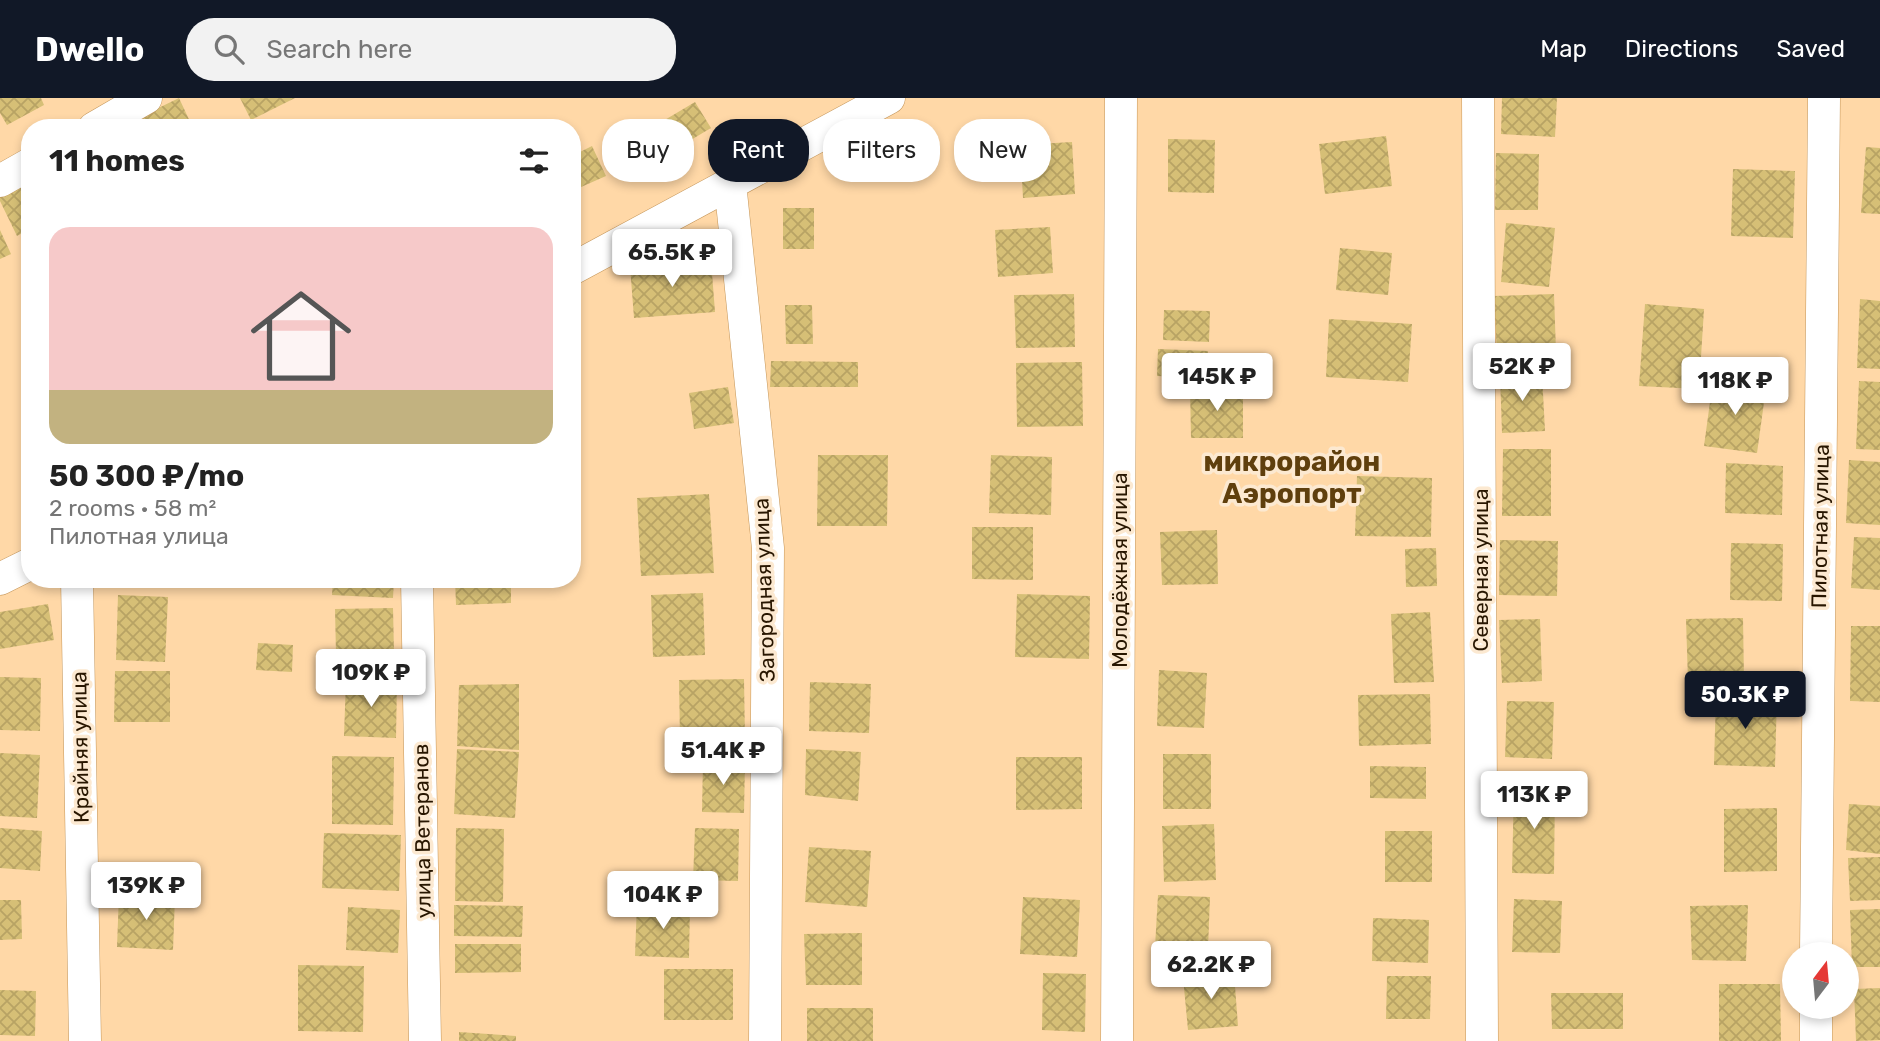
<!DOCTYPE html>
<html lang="en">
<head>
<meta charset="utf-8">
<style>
	:root { --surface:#fff; --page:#f2f2f2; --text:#222; --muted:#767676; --line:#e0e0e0; --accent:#111827 }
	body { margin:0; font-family:Rubik,sans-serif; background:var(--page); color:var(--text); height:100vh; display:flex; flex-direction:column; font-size:26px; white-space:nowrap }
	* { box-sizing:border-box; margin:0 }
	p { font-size:23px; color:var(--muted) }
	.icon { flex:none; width:38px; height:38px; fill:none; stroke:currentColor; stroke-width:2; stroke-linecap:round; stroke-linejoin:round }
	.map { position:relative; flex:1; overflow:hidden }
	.panel { position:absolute; left:21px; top:21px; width:560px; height:469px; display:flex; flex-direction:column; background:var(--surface); border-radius:28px; box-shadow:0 4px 10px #0003 }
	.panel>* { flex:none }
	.hud { position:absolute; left:602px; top:21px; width:665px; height:63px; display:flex; gap:14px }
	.needle { width:46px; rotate:16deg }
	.fabs { position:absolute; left:1782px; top:844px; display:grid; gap:14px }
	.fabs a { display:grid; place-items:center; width:77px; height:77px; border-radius:50%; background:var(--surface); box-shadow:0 4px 10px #0003; font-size:35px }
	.price { position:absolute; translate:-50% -60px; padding:0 16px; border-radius:7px; background:#fff; color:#222; font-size:23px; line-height:46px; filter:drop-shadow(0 2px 4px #0008) }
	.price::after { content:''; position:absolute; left:50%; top:42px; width:21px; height:16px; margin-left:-10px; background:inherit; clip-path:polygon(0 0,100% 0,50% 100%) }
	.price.selected { background:var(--accent); color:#fff }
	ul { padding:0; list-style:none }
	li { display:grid; align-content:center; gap:14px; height:371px; padding:0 28px }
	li+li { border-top:2px solid var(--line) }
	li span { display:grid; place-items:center; height:217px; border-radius:21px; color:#555 }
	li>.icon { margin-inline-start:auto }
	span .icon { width:126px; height:126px; fill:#fffc; stroke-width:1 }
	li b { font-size:30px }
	h2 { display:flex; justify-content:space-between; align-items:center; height:84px; padding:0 28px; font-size:30px }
	.pill { padding:0 24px; border-radius:28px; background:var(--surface); box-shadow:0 4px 10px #0003; font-size:24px; line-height:63px }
	.pill.selected { background:var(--accent); color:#fff }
	header { display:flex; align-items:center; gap:42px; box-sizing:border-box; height:98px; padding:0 35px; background:var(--accent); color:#fff }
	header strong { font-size:33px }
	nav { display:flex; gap:38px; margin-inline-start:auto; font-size:24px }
	.search { width:490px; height:63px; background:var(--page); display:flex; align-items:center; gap:18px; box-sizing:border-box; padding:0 24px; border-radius:28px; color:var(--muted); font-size:26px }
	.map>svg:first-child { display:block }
</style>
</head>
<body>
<header>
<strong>Dwello</strong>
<div class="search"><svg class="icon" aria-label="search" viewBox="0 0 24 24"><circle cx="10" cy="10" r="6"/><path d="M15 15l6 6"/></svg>Search here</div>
<nav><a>Map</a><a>Directions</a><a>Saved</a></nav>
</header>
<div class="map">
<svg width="1880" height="943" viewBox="0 0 1880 943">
	<defs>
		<pattern id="building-cross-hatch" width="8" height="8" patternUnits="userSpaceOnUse" patternTransform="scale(1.75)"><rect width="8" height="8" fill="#d6bf76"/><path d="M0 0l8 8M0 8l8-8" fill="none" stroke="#b8a364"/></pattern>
	</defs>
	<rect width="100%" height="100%" fill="#ffd8a7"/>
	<!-- building -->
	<path fill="url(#building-cross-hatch)" d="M0,0H41L44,7L7,27L0,15Z
		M179,0L193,30H147L142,18Z
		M240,0H295L251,22Z
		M1502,0H1557L1555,39L1501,36Z
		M695,4L711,30L674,52L658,26Z
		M1386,38L1392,88L1325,96L1319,46Z
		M1168,41L1215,42L1214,95L1168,94Z
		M1072,44L1075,96L1023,100L1020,47Z
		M592,48L606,78L572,93V58Z
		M1866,49L1880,50V116L1861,115Z
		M1496,55L1539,56L1538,112H1495Z
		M1733,71L1795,73L1793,140L1731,138Z
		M30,82V131L17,138L0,103V96Z
		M783,110H814V151H783Z
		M1506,125L1555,130L1549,189L1501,184Z
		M1050,129L1053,175L998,179L995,132Z
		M0,132L11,156L0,161Z
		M1340,150L1392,155L1388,197L1336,192Z
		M711,162L715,214L634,220L630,168Z
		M1074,196L1075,249L1016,250L1014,197Z
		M1554,196L1556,254L1497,256L1494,198Z
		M1860,201L1880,203V271L1857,270Z
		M1645,206L1704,211L1699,291L1639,288Z
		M785,207H812L813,246H786Z
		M1164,212L1210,213L1209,244L1163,242Z
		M1329,221L1412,226L1408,284L1326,279Z
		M1158,251L1208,253L1207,280L1157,278Z
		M771,263L858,264V289H770Z
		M1082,264L1083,328L1017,329L1016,265Z
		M1542,276L1545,333L1502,335L1500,277Z
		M1713,282L1766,290L1757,355L1704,348Z
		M1859,283L1880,284V352L1856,351Z
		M728,289L734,325L694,331L689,295Z
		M1190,290L1243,291V340H1191Z
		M1503,351H1551V418H1502Z
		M818,357H888L887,428H817Z
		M991,357L1052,359L1051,417L989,415Z
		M1849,362L1880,364V427L1846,425Z
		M1726,365L1783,368L1782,417L1725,415Z
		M1357,378L1432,380L1431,439L1355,438Z
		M709,396L714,475L641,478L637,400Z
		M972,429H1033V482L972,481Z
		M1217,432L1218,486L1162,487L1160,434Z
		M1854,439L1880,440V492L1851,490Z
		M1500,442L1558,443L1557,498L1499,497Z
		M1731,445L1783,446L1782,503L1730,502Z
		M1436,450L1437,488L1406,489L1405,451Z
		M333,481H394L393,500L332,497Z
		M455,481H511V505L456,507Z
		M703,495L705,557L653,559L651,497Z
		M1017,496L1090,498L1089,561L1015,559Z
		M118,497L168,499L165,564L116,562Z
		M48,506L54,542L0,551V514Z
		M393,510L394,555L336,556L335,511Z
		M1430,514L1434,584L1394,585L1391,516Z
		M1743,520L1744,583L1688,584L1686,521Z
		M1540,521L1542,583L1502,585L1499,522Z
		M1851,528H1880V604L1850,603Z
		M258,545L293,547L292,574L256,572Z
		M1159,572L1207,575L1204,630L1157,628Z
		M115,573H170V624H114Z
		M0,579L41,580L40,633L0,632Z
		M346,581L397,583L396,640L344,638Z
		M744,581L745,642L680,643L679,582Z
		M810,584L871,586L869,635L809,633Z
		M519,586V652L457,648L459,587Z
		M1430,596L1431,646L1359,648L1358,597Z
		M1716,597L1777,599L1775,669L1714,667Z
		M1507,603L1554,604L1552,661L1505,659Z
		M457,651L519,654L515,720L454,716Z
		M806,651L861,654L858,703L805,697Z
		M0,655L40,657L37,720L0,718Z
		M1163,656H1211V711H1163Z
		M332,658L394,659L393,727L332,726Z
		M1016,659H1082V711L1016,712Z
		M703,663L745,664L744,715L702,714Z
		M1370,668L1426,669V701L1370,700Z
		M1514,689L1555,690L1554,776L1512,775Z
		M1849,706L1880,708V756L1846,752Z
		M1777,710V773L1724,774V711Z
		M1214,726L1216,782L1164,784L1162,728Z
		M0,730L42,733L40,773L0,770Z
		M456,730L504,731L503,804L455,803Z
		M695,730L739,731L738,783L693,782Z
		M1385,733H1432V784H1385Z
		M324,735L401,737L399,793L322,790Z
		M809,749L871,753L867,809L805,804Z
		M1880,759V802L1850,803L1848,760Z
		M119,796L175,799L173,852L117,849Z
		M1158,797L1210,799L1208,851L1155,849Z
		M1023,799L1080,802L1077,859L1020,856Z
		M1514,801L1562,803L1560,855L1512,854Z
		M0,802H21L22,841L0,842Z
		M637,805L690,807L689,860L635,858Z
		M454,807L523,808L522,839L454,838Z
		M1748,807L1746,863L1692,862L1690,808Z
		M348,809L400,812L398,855L346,852Z
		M1880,811V869H1852L1850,812Z
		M1373,820L1429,822L1428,865L1372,863Z
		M862,835V887H806L804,836Z
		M455,846H521V874L455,875Z
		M298,867L364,868L363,934L298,933Z
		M664,871H733V922H664Z
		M1043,875L1086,876L1085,934L1042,932Z
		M1234,875L1238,928L1188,932L1183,879Z
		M1387,878H1431L1430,921H1386Z
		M1719,886H1780L1781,943H1719Z
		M1880,890V942L1856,943L1854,891Z
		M0,892L36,893L35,938L0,937Z
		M1551,895H1623V931H1552Z
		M807,910H873V943H807Z
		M459,934L516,938V943H459Z"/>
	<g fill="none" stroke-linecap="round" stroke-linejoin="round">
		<defs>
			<path id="street" d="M1478,0L1482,943
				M94,30L146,0
				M0,83L30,66
				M730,85L768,450L765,943
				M572,171L889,0
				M0,481L30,466
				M77,481L85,943
				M417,481L425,943
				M1816,856L1824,0
				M1117,943L1121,0
				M1816,943V908"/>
		</defs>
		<!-- street casing -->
		<use href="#street" stroke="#c49558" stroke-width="33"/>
		<!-- street -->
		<use href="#street" stroke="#fff" stroke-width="32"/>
	</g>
	<g text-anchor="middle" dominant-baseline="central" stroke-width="7" stroke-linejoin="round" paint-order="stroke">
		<!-- street labels -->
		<g font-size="21" fill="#281600" stroke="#fce9d1">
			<text transform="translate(1820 428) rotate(-89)">Пилотная улица</text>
			<text transform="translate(1119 472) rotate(-90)">Молодёжная улица</text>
			<text transform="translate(1480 472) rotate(-90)">Северная улица</text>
			<text transform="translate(764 492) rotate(-92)">Загородная улица</text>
			<text transform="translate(80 649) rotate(-91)">Крайняя улица</text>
			<text transform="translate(422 733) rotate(-91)">улица Ветеранов</text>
		</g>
		<!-- district labels -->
		<g font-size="28" font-weight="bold" fill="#5f3f0d" stroke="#fce9d1">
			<text x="1292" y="363">микрорайон<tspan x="1292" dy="32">Аэропорт</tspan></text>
		</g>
	</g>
</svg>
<div class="fabs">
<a><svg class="needle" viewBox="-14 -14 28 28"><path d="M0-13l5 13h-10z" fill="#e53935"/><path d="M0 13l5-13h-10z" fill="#767676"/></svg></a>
</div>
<b class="price" style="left:672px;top:191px">65.5K ₽</b>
<b class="price" style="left:1522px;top:305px">52K ₽</b>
<b class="price" style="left:1217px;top:315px">145K ₽</b>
<b class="price" style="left:1735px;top:319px">118K ₽</b>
<b class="price" style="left:371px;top:611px">109K ₽</b>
<b class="price selected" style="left:1745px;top:633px">50.3K ₽</b>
<b class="price" style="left:723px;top:689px">51.4K ₽</b>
<b class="price" style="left:1534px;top:733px">113K ₽</b>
<b class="price" style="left:146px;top:824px">139K ₽</b>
<b class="price" style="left:663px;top:833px">104K ₽</b>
<b class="price" style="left:1211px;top:903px">62.2K ₽</b>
<div class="hud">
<a class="pill">Buy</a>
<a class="pill selected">Rent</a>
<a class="pill">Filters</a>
<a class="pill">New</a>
</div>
<section class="panel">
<h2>11 homes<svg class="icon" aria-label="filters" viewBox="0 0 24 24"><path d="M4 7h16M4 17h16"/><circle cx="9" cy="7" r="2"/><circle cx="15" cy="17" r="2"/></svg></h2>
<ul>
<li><span style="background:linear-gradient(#f6c9c9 75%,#c2b280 0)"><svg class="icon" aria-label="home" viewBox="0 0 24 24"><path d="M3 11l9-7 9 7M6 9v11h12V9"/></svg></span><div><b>50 300 ₽/mo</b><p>2 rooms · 58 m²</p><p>Пилотная улица</p></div></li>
</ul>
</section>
</div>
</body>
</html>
